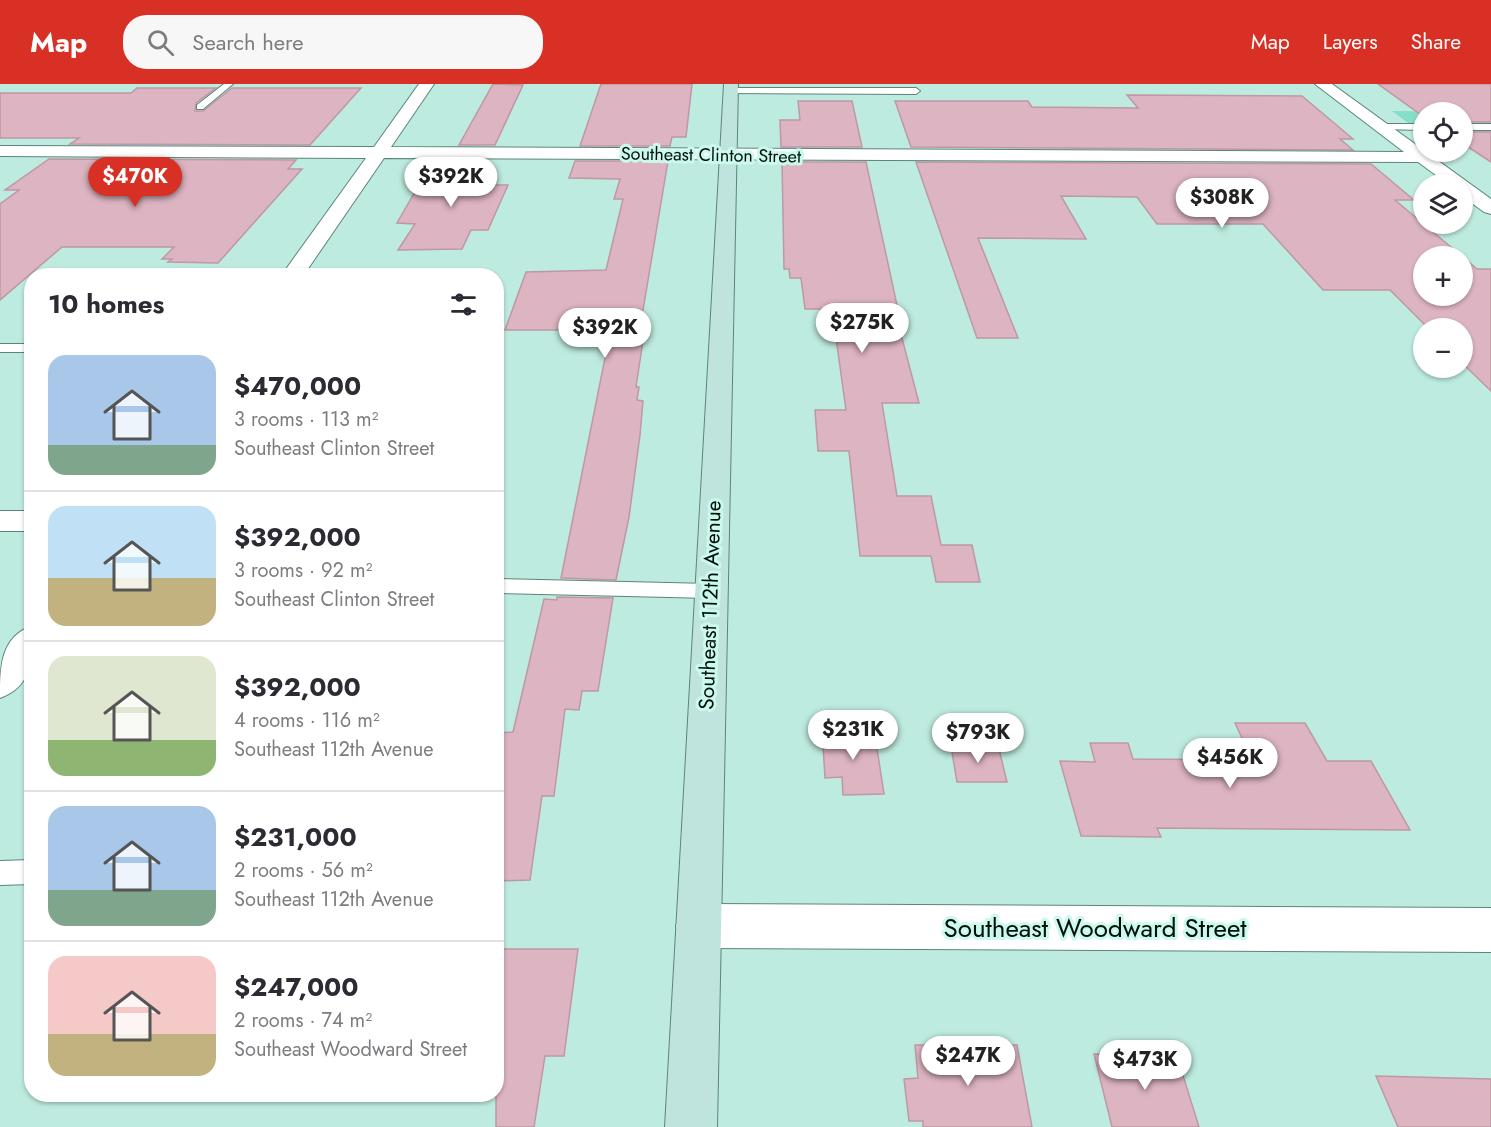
<!DOCTYPE html>
<html lang="en">
<head>
<meta charset="utf-8">
<style>
	:root { --surface:#fff; --page:#f7f7f7; --text:#2b2b33; --muted:#7c7c81; --line:#e1e1e2; --accent:#d93025 }
	body { margin:0; font-family:Jost,sans-serif; background:var(--page); color:var(--text); height:100vh; display:flex; flex-direction:column; font-size:22px; white-space:nowrap }
	* { box-sizing:border-box; margin:0 }
	p { font-size:20px; color:var(--muted) }
	.icon { flex:none; width:33px; height:33px; fill:none; stroke:currentColor; stroke-width:2; stroke-linecap:round; stroke-linejoin:round }
	.map { position:relative; flex:1; overflow:hidden }
	.drawer { position:absolute; left:24px; top:184px; width:480px; height:834px; display:flex; flex-direction:column; background:var(--surface); border-radius:24px; box-shadow:0 2px 4px #0004 }
	.drawer>* { flex:none }
	.controls { position:absolute; left:1413px; top:18px; display:grid; gap:12px }
	.controls a { display:grid; place-items:center; width:60px; height:60px; border-radius:50%; background:var(--surface); box-shadow:0 2px 4px #0004; font-size:30px }
	.price { position:absolute; translate:-50% -51px; padding:0 14px; border-radius:21px; background:#fff; color:#222; font-size:20px; line-height:39px; filter:drop-shadow(0 2px 3px #0008) }
	.price::after { content:''; position:absolute; left:50%; top:36px; width:18px; height:14px; margin-left:-9px; background:inherit; clip-path:polygon(0 0,100% 0,50% 100%) }
	.price.selected { background:var(--accent); color:#fff }
	ul { padding:0; list-style:none }
	li { display:flex; align-items:center; gap:18px; height:150px; padding:0 24px }
	li+li { border-top:2px solid var(--line) }
	li span { display:grid; place-items:center; flex:none; width:168px; height:120px; border-radius:18px; color:#555 }
	li>.icon { margin-inline-start:auto }
	span .icon { width:72px; height:72px; fill:#fffc; stroke-width:1 }
	li b { font-size:26px }
	h2 { display:flex; justify-content:space-between; align-items:center; height:72px; padding:0 24px; font-size:26px }
	header { display:flex; align-items:center; gap:36px; box-sizing:border-box; height:84px; padding:0 30px; background:var(--accent); color:#fff }
	header strong { font-size:28px }
	nav { display:flex; gap:33px; margin-inline-start:auto; font-size:21px }
	.search { width:420px; height:54px; background:var(--page); display:flex; align-items:center; gap:15px; box-sizing:border-box; padding:0 21px; border-radius:24px; color:var(--muted); font-size:22px }
	.map>svg:first-child { display:block }
</style>
</head>
<body>
<header>
<strong>Map</strong>
<div class="search"><svg class="icon" aria-label="search" viewBox="0 0 24 24"><circle cx="10" cy="10" r="6"/><path d="M15 15l6 6"/></svg>Search here</div>
<nav><a>Map</a><a>Layers</a><a>Share</a></nav>
</header>
<div class="map">
<svg width="1491" height="1043" viewBox="0 0 1491 1043">
	<rect width="100%" height="100%" fill="#beebdf"/>
	<!-- green -->
	<path fill="#86ddc8" d="M1392,27L1491,28V50H1463L1462,28H1424L1423,50Z"/>
	<!-- building -->
	<path fill="#ddb4c1" stroke="#be98a4" stroke-width="1.5" fill-rule="evenodd" d="M493,0L523,1L495,61H459Z
		M601,0H692L686,53H672L670,62H580Z
		M1378,0H1491V38H1462V28H1424V33Z
		M137,4H216L196,19L195,27H203L232,4H361L310,61L70,60L79,54H0V9H131Z
		M1127,11L1302,12L1353,55H1340L1353,66L911,63L895,17H1028L1032,23L1138,24Z
		M798,17H852L862,63H781L780,36H800Z
		M1462,48H1491V78L1462,59Z
		M49,75L296,76L288,85H302L218,179L168,178L172,175H162L174,163H62L0,216V120L19,106H5Z
		M450,76L488,77L477,101H508L488,146H471L462,165L398,166L415,140L397,139L420,99H434L443,83H447Z
		M575,77H668L639,250H644L636,303H639L637,316L643,317L640,351L629,433L616,496L561,494L608,259L584,254L586,246H505L526,188L606,186L623,115H614L620,95L569,94Z
		M782,78H866L900,235H897L919,319H882L897,412H931L941,461H972L980,498H936L931,472H860L849,367H818L815,326H846L832,225H805L801,194H790L789,185H784Z
		M916,78L1371,80L1414,116H1395L1477,185H1491V307L1462,279V244H1428L1390,206H1323L1263,140H1157L1137,113L1061,112L1086,155L978,154L1018,254H977ZM1424,172H1462V212H1424Z
		M557,513L613,514L598,607H582L579,626L565,625L554,712H542L530,796L496,797V649L513,648L544,515L557,516Z
		M1235,639H1305L1327,677H1371L1410,746L1157,744L1161,753L1081,752L1060,677L1095,678L1090,659H1128L1133,675L1252,676Z
		M874,645L884,710L843,711L842,693L825,694L822,646Z
		M998,661L1007,698H957L951,662Z
		M496,865H578L564,972H545L534,1043H496Z
		M915,961H1017L1032,1043H923V1037H909L904,995L918,994Z
		M1094,970L1177,972L1199,1043H1112Z
		M1376,992L1491,995V1043H1398Z"/>
	<g fill="none" stroke-linecap="round" stroke-linejoin="round">
		<defs>
			<path id="service" d="M224,0H233L203,25H197V21Z
				M730,4H916L920,7L916,10L727,9V5Z
				M1376,40H1424V46L1379,45L1376,44Z
				M1462,40H1491V46H1462Z
				M0,260H32V268H0Z
				M496,495L711,500L718,502L721,507L718,512L711,514L496,509Z
				M32,776V800L0,801V777Z"/>
			<path id="minor" d="M419,0H434L391,63L1404,68L1315,0H1332L1491,115V130L1484,128L1462,112V100H1448L1418,78L384,74L303,192H281L366,74L0,72V62L374,63Z
				M0,427H32V447H0Z
				M32,542C32,572 34,602 0,614C0,584 0,553 32,542Z
				M698,820L1491,824V868L698,864L682,858L676,842L682,826Z"/>
			<path id="secondary" d="M724,0H738L717,1043H665Z"/>
		</defs>
		<!-- service casing -->
		<use href="#service" stroke="#5b857b" stroke-width="2"/>
		<!-- minor casing -->
		<use href="#minor" stroke="#5b857b" stroke-width="2"/>
		<!-- secondary casing -->
		<use href="#secondary" stroke="#5b857b" stroke-width="2"/>
		<!-- service -->
		<use href="#service" fill="#fff" fill-rule="evenodd"/>
		<!-- minor -->
		<use href="#minor" fill="#fff" fill-rule="evenodd"/>
		<!-- secondary -->
		<use href="#secondary" fill="#bfe4dd" fill-rule="evenodd"/>
	</g>
	<g text-anchor="middle" dominant-baseline="central" stroke-width="6" stroke-linejoin="round" paint-order="stroke">
		<!-- far-street labels -->
		<g font-size="18" fill="#020f0c" stroke="#cbf9ec">
			<text transform="translate(711 71) rotate(1)">Southeast Clinton Street</text>
		</g>
		<!-- street labels -->
		<g font-size="21" fill="#020f0c" stroke="#cbf9ec">
			<text transform="translate(710 521) rotate(-88)">Southeast 112th Avenue</text>
		</g>
		<!-- near-street labels -->
		<g font-size="26" fill="#020f0c" stroke="#cbf9ec">
			<text x="1095" y="844">Southeast Woodward Street</text>
		</g>
	</g>
</svg>
<div class="controls">
<a><svg class="icon" aria-label="locate" viewBox="0 0 24 24"><circle cx="12" cy="12" r="6"/><path d="M12 2v4M12 18v4M2 12h4M18 12h4"/></svg></a>
<a><svg class="icon" aria-label="layers" viewBox="0 0 24 24"><path d="M12 4l9 5-9 5-9-5zM3 14l9 5 9-5"/></svg></a>
<a>+</a>
<a>−</a>
</div>
<b class="price selected" style="left:135px;top:124px">$470K</b>
<b class="price" style="left:451px;top:124px">$392K</b>
<b class="price" style="left:1222px;top:145px">$308K</b>
<b class="price" style="left:862px;top:270px">$275K</b>
<b class="price" style="left:605px;top:275px">$392K</b>
<b class="price" style="left:853px;top:677px">$231K</b>
<b class="price" style="left:978px;top:680px">$793K</b>
<b class="price" style="left:1230px;top:705px">$456K</b>
<b class="price" style="left:968px;top:1003px">$247K</b>
<b class="price" style="left:1145px;top:1007px">$473K</b>
<section class="drawer">
<h2>10 homes<svg class="icon" aria-label="filters" viewBox="0 0 24 24"><path d="M4 7h16M4 17h16"/><circle cx="9" cy="7" r="2"/><circle cx="15" cy="17" r="2"/></svg></h2>
<ul>
<li><span style="background:linear-gradient(#a9c7e8 75%,#7fa58c 0)"><svg class="icon" aria-label="home" viewBox="0 0 24 24"><path d="M3 11l9-7 9 7M6 9v11h12V9"/></svg></span><div><b>$470,000</b><p>3 rooms · 113 m²</p><p>Southeast Clinton Street</p></div></li>
<li><span style="background:linear-gradient(#bfe0f5 60%,#c2b280 0)"><svg class="icon" aria-label="home" viewBox="0 0 24 24"><path d="M3 11l9-7 9 7M6 9v11h12V9"/></svg></span><div><b>$392,000</b><p>3 rooms · 92 m²</p><p>Southeast Clinton Street</p></div></li>
<li><span style="background:linear-gradient(#dfe7d0 70%,#8fb573 0)"><svg class="icon" aria-label="home" viewBox="0 0 24 24"><path d="M3 11l9-7 9 7M6 9v11h12V9"/></svg></span><div><b>$392,000</b><p>4 rooms · 116 m²</p><p>Southeast 112th Avenue</p></div></li>
<li><span style="background:linear-gradient(#a9c7e8 70%,#7fa58c 0)"><svg class="icon" aria-label="home" viewBox="0 0 24 24"><path d="M3 11l9-7 9 7M6 9v11h12V9"/></svg></span><div><b>$231,000</b><p>2 rooms · 56 m²</p><p>Southeast 112th Avenue</p></div></li>
<li><span style="background:linear-gradient(#f6c9c9 65%,#c2b280 0)"><svg class="icon" aria-label="home" viewBox="0 0 24 24"><path d="M3 11l9-7 9 7M6 9v11h12V9"/></svg></span><div><b>$247,000</b><p>2 rooms · 74 m²</p><p>Southeast Woodward Street</p></div></li>
</ul>
</section>
</div>
</body>
</html>
